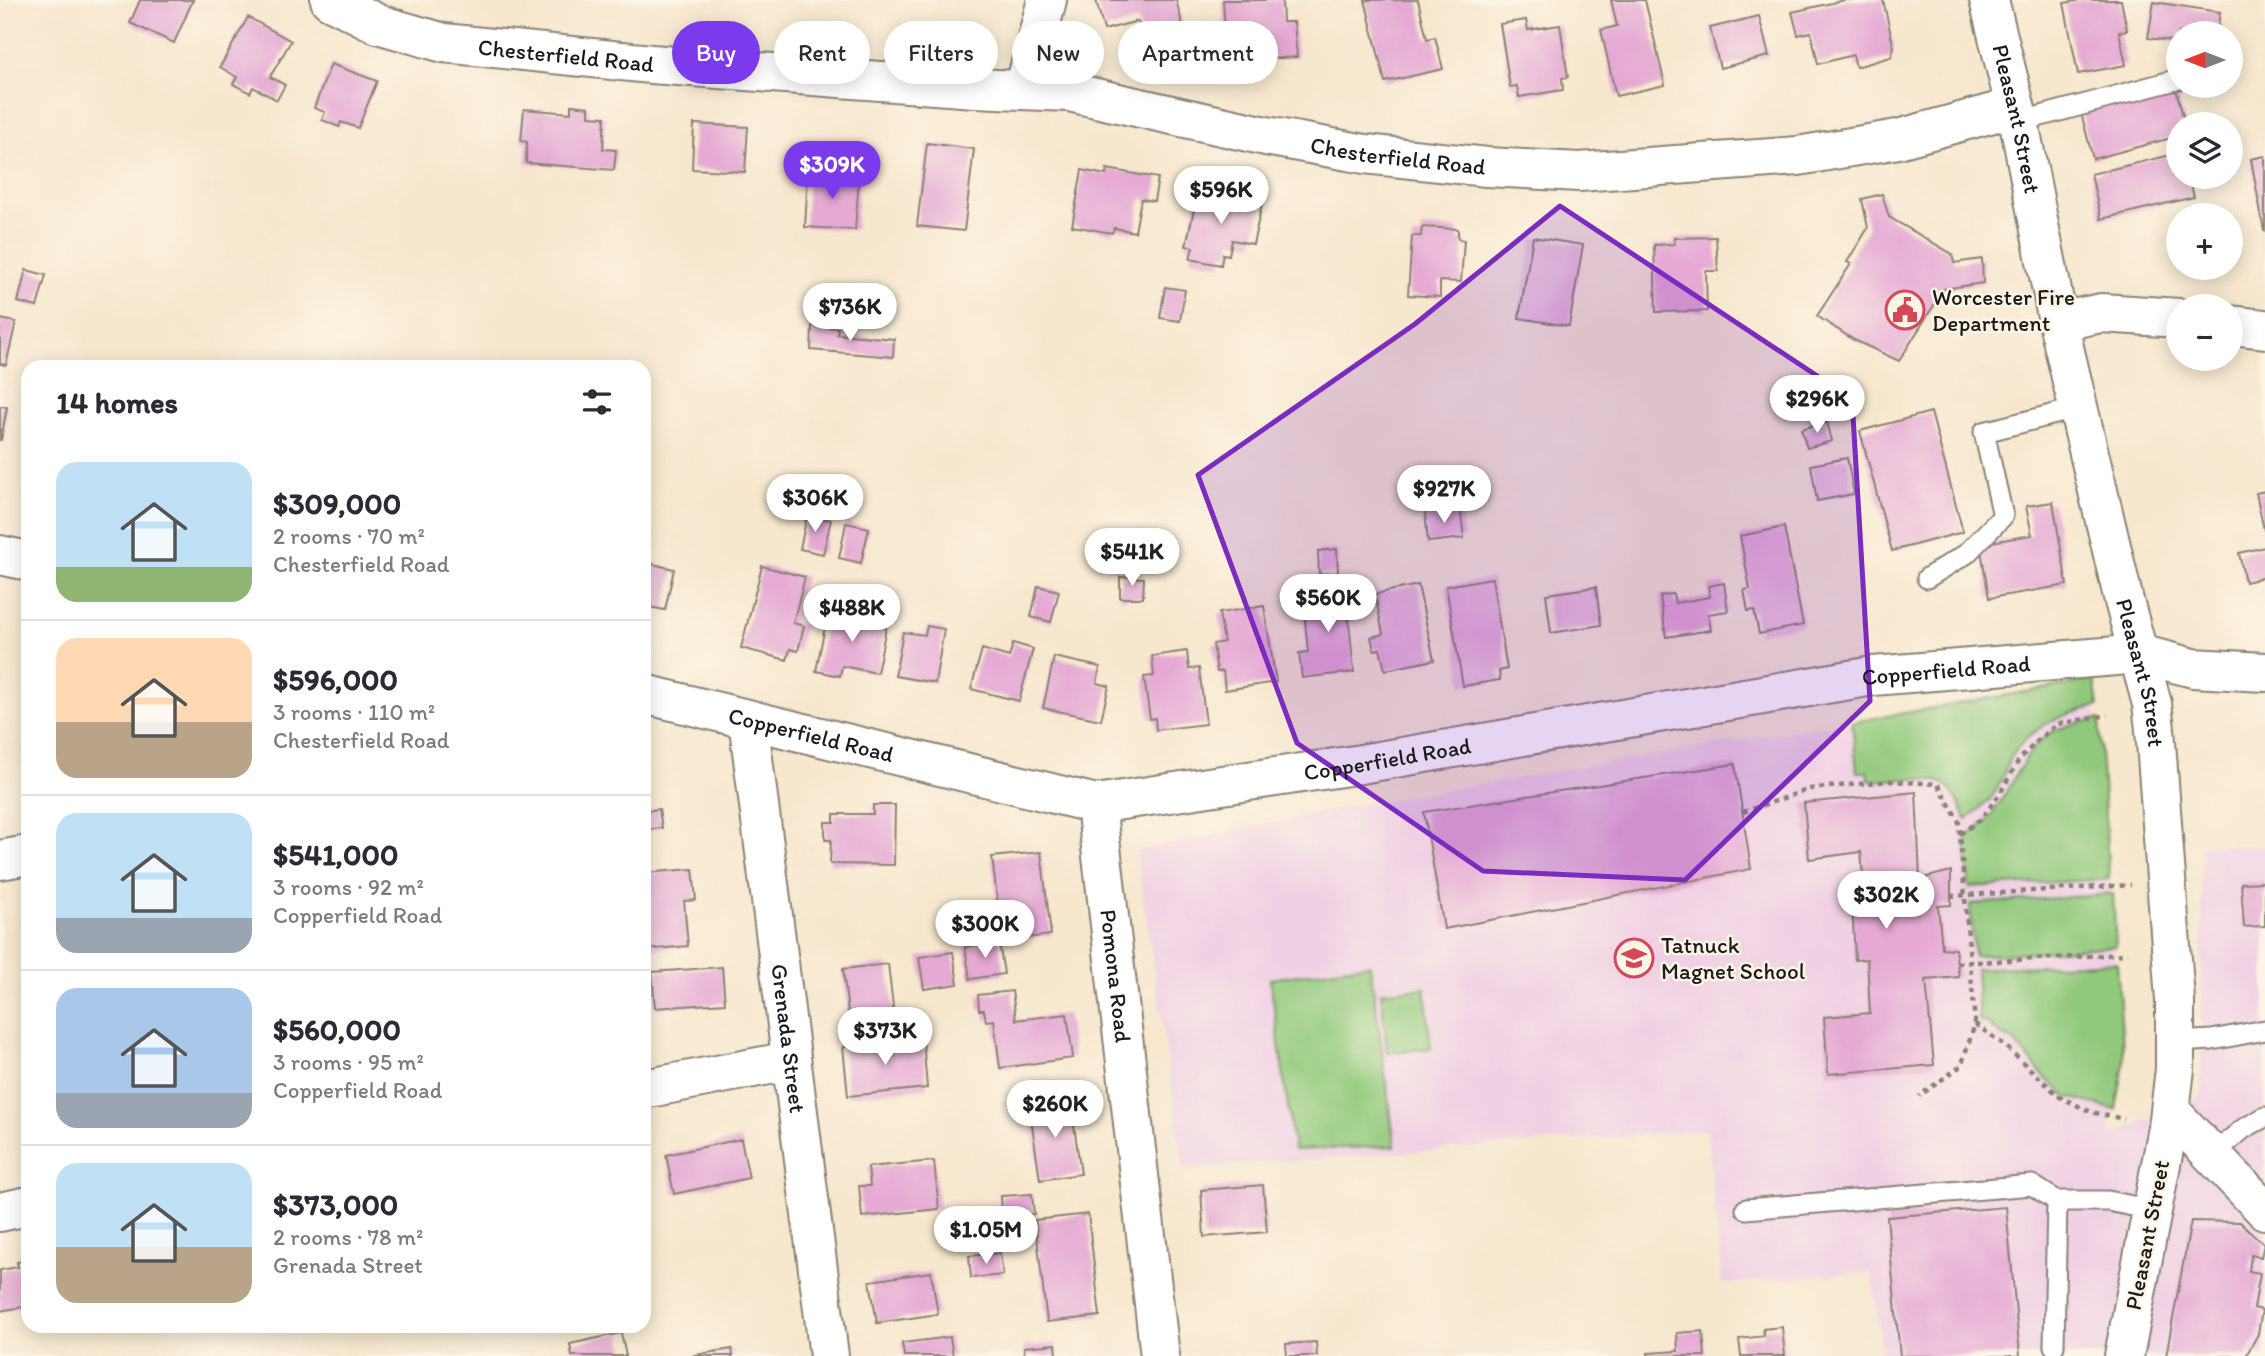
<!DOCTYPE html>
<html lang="en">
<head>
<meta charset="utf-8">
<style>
	:root { --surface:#fff; --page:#f2f2f3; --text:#2b2b33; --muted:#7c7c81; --line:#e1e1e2; --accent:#7c3aed }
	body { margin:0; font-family:Itim,sans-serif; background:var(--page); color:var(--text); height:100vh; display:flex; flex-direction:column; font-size:26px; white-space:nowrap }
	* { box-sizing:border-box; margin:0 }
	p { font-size:23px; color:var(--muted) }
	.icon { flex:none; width:38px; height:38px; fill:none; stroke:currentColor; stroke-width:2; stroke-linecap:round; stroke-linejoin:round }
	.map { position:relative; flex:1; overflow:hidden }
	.drawer { position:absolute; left:21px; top:360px; width:630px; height:973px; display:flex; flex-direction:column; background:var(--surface); border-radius:21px; box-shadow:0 4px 18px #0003 }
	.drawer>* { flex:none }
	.hud { position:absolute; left:672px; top:21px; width:665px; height:63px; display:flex; gap:14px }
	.needle { width:46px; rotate:270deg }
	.controls { position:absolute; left:2166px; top:21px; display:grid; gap:14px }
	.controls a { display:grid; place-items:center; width:77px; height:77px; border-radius:50%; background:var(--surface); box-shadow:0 4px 18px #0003; font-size:35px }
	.price { position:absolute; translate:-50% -60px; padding:0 16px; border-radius:24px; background:#fff; color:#222; font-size:23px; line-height:46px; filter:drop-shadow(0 2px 4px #0008) }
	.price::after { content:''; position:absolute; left:50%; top:42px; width:21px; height:16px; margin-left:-10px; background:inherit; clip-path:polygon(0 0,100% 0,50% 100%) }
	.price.active { background:var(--accent); color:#fff }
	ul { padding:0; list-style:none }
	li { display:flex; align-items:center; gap:21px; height:175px; padding:0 35px }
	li+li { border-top:2px solid var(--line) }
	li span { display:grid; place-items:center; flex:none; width:196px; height:140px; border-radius:21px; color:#555 }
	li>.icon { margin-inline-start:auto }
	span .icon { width:84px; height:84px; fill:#fffc; stroke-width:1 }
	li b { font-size:30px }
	h2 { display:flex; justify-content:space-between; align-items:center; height:84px; padding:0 35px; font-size:30px }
	.chip { padding:0 24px; border-radius:32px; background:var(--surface); box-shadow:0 4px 18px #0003; font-size:24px; line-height:63px }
	.chip.active { background:var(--accent); color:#fff }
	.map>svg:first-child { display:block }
</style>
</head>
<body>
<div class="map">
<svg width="2265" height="1356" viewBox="0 0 2265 1356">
	<rect width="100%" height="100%" fill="#fcf5e5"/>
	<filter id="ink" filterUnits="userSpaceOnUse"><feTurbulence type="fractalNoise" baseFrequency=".0143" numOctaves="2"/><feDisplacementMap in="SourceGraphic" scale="14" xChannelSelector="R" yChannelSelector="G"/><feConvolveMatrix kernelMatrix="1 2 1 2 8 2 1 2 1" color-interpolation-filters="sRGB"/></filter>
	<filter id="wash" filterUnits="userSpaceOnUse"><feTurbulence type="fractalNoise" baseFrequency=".00686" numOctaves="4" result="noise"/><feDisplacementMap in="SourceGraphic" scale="28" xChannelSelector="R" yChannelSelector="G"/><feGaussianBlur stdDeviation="1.57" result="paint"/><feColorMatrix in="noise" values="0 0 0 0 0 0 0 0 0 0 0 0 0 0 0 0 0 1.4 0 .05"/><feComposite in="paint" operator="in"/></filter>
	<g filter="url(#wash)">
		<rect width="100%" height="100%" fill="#f7e7ce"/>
		<!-- built -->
		<path fill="#f0d0e4" d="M2094,680L2123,1065L2109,1136L2201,1097L2202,845L2265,847V1356H1883L1871,1272L1722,1284L1707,1130L1184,1169L1136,851L1343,808Z"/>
		<!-- green -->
		<path fill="#91c97b" stroke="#56724c" stroke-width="2" d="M2094,680L2098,706C2063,714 2030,725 2011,758C2004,770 2000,788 1991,798C1984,806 1974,813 1966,820C1961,806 1955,792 1942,783C1930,776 1884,780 1869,781L1868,772H1857L1852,722Z
			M2099,719L2109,879L1969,887L1966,836C2004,821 2015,753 2052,732C2067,724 2083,722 2099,719Z
			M2113,894L2116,946L1974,956L1970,904Z
			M2117,962L2124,1063L2116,1110L2066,1096L2047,1080L2013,1040L2001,1035L1985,1022L1979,1021L1976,969Z
			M1370,964L1395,1146L1294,1150L1270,979Z
			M1425,988L1431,1048L1387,1053L1381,992Z"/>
		<g id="blocks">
			<!-- building -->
			<path fill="#e5a9d4" d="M140,0H193L174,43L130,23Z
				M1096,0H1176L1184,30L1144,41L1138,21L1104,30Z
				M1223,0H1282L1283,22H1294L1297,57L1251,60L1250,49L1226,51Z
				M1365,0H1418L1427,39L1435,37L1443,69L1385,82Z
				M1611,0H1645L1665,85L1616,96L1601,30L1617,26Z
				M1845,0H1883L1894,48L1891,57L1856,67L1853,55L1818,64L1811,32L1798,35L1792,12Z
				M2082,0H2121L2127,30L2119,32L2126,65L2078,74L2064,3Z
				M2154,2L2220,12L2217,33H2179V42L2148,38Z
				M1759,16L1769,56L1720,68L1710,28Z
				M248,17L291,41L270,77L285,85L277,100L253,87L250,93L233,84L237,77L220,67Z
				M1526,20L1528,30L1560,25L1568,77L1562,78L1563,90L1519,97L1517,86L1510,87L1500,24Z
				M331,64L377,81L358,128L341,122L339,127L322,120L325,112L314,108Z
				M2176,89L2185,124H2179V136L2093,159L2081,113Z
				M571,105L589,107V116L605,117L603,149L616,150L614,170L526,163L527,142L521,141L524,109L571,113Z
				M694,124L748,127L745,172L692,169Z
				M927,143L974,149L964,231L917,226Z
				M2179,153V177H2189L2194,197L2101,219L2091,174Z
				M2265,156V231H2264L2251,159Z
				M826,167L843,168L842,177L859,178L855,230L805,227L808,176L825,177Z
				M1107,169L1158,178L1154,201L1141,199L1135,232L1114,228L1112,233L1072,226L1082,170L1106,175Z
				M1198,191L1262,204L1253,244L1232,240L1229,255L1223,254L1221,265L1190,259L1193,247L1186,246Z
				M1882,194L1889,217L1952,254L1954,263L1982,259L1983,283L1944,289L1899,361L1854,340L1817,316L1851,264L1847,262L1868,228L1862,199Z
				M1422,227L1458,229V239L1464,240L1461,282L1440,281V297L1408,295L1412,236H1421Z
				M1533,237L1583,245L1569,326L1519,318Z
				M1716,237L1718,271H1706L1707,311L1656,312L1654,245L1674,244V238Z
				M26,270L46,275L37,307L18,302Z
				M1165,287L1185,290L1180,321L1160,318Z
				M0,319L16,322L6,365L0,364Z
				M812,326L838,328L837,334L894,339L893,357L811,350Z
				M0,406L7,407L1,440H0Z
				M1931,412L1963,532L1892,551L1860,431Z
				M1827,422L1832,441L1807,448L1801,429Z
				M1847,458L1854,494L1817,501L1811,465Z
				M2265,491V530H2264L2256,493Z
				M2053,502L2067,585L1989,598L1980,544L2032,535L2026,506Z
				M1460,507L1464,538L1428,542L1425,511Z
				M807,515L831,520L823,554L800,549Z
				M846,523L869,528L861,563L839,558Z
				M1784,527L1803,625L1759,634L1754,610L1748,611L1744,590L1750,589L1740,536Z
				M2265,547V577L2245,582L2239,553Z
				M1337,549L1338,573L1319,574L1318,551Z
				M644,562L674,569L665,610L644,606Z
				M762,566L805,577L793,623L804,626L798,651L790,649L787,660L741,648Z
				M1120,577L1144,578L1143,598H1120Z
				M1492,578L1507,669L1499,671L1500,680L1463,686L1446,586Z
				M1345,582L1354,672L1302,678L1299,653L1308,652L1303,602L1318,601L1317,585Z
				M1724,583L1728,611L1708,614L1711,630L1666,637L1660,596L1673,594L1675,603L1710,597L1708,586Z
				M1418,585L1434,660L1385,670L1380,649L1374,650L1371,637L1383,634L1375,594Z
				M1038,586L1059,591L1051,622L1031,617Z
				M1596,587L1601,625L1551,633L1546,594Z
				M1264,606L1276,682L1225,690L1223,671L1217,672L1213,644L1224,642L1219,613Z
				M856,612L888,618L877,673L842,666L840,676L816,671L827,617L854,622Z
				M927,626L944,629L935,683L895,676L903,632L925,635Z
				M1013,643L1033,649L1019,701L971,689L982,649L1009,657Z
				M1187,651L1189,669L1199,668L1206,724L1156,730L1155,718L1150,719L1144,677L1154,676L1152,656Z
				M1054,657L1100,667L1097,683L1109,686L1101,720L1043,708Z
				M1735,764L1751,869L1444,929L1424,812Z
				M1916,792L1920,879L1951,871V905L1938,906L1942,948L1955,949L1959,977L1926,980L1934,1065L1828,1074L1824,1017L1870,1013L1867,959L1855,960L1852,902L1865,900L1861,852L1809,859L1804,803Z
				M873,805H895L894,865L830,864L831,840H825V822H834V814H873Z
				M659,809L662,828L646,830L648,841L644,842V811Z
				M1041,852L1051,935L1002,941L992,857Z
				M693,869L696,900L684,901L688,946L645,950L644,873Z
				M2265,882V926L2244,927L2241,883Z
				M999,942L1004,974L970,979L965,947Z
				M953,952L958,984L924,989L919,957Z
				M888,964L894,1015L849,1021L843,969Z
				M722,967L725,1003L655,1008L652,972Z
				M1012,991L1016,1020L1067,1014L1073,1058L1000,1068L994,1020L986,1021L984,1010H979L978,995Z
				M923,1039L927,1088L848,1096L843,1047Z
				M1059,1096L1061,1113L1072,1112L1081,1174L1040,1180L1031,1118L1037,1117L1035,1099Z
				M741,1139L749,1178L674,1194L666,1155Z
				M934,1161L939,1209L862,1217L859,1186H870L868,1167Z
				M1263,1185L1267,1232L1204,1237L1201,1190Z
				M1032,1194L1034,1214L1002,1216L1001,1196Z
				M2006,1207L2020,1356H1900L1887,1217Z
				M1088,1214L1100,1316L1047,1322L1035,1220Z
				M2191,1221L2240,1222L2264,1244L2261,1257L2251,1255L2249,1271L2260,1273L2254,1308L2262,1310L2258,1334L2246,1356H2166Z
				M1000,1253L1003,1275L971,1278L969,1256Z
				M27,1260L28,1306L0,1311V1270L18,1267L17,1262Z
				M931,1272L938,1314L877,1323L870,1281Z
				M1782,1327L1785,1356H1741L1739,1339L1764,1336L1763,1329Z
				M1703,1331L1705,1356H1648V1353L1678,1351L1677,1333Z
				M621,1333L626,1356H572L570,1344Z
				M950,1337L953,1356H904L902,1343Z
				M1316,1342L1317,1356H1287L1286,1344Z
				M1056,1344L1057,1356H1025L1024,1347Z
				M732,1349L733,1356H694V1355Z"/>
		</g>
	</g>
	<g filter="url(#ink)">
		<use href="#blocks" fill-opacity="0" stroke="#8a8275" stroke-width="2"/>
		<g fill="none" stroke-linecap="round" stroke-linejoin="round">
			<defs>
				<path id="service" d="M2019,122L2179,79
					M1927,578L1966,554L2003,516L1984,432L2079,408
					M2175,1042L2212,1040L2265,1030
					M2212,1155L2243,1129L2265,1117
					M1746,1209L2032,1185L2057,1201
					M2054,1346L2057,1201H2108L2152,1210"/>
				<g id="minor">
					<path id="s1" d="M330,0L378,24L444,43L651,64L975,88L1069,92L1266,136L1365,154L1487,167L1579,172L1798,156L1898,139L2015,107"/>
					<path d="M1024,90L1047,0"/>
					<path d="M2058,322L2101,313L2179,318"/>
					<path d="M2231,325L2265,329"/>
					<path d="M0,555L28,561"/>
					<path id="s2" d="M644,694L1096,804L1355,765L1873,676L2140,654L2193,668L2265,672"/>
					<path id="s3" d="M748,719L829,1356"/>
					<path id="s4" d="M1096,804L1160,1356"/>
					<path d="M0,860L28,855"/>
					<path d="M644,1089L790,1061"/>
					<path d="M0,1212L28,1206"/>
				</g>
				<g id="secondary">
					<path id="s5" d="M1989,0L2019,122L2058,322L2124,601L2152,704L2155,729L2175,1000V1069L2168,1128L2124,1356"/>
					<path d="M2171,1112L2265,1210"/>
				</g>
			</defs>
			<!-- service casing -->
			<use href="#service" stroke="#8a8275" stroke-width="23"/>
			<!-- minor casing -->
			<use href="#minor" stroke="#8a8275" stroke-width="42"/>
			<!-- secondary casing -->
			<use href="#secondary" stroke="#8a8275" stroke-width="42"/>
			<!-- path -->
			<path stroke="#8a8275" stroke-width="4.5" stroke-dasharray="5 5" stroke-linecap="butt" d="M1743,812L1810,789L1890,781L1938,784L1959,822L1975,1024L1961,1066L1919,1096
				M1960,834L1981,819L1999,795L2019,760L2038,740L2057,724L2108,715
				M1950,896L2131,885
				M1957,963L2127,954
				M1975,1024L2003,1044L2060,1097L2091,1112L2124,1119"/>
			<!-- service -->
			<use href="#service" stroke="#fff" stroke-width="19"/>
			<!-- minor -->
			<use href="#minor" stroke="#fff" stroke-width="38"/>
			<!-- secondary -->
			<use href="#secondary" stroke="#fff" stroke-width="38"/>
		</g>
	</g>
	<!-- marked area -->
	<path fill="#7b2cbf" fill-opacity="0.2" stroke="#7b2cbf" stroke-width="5" stroke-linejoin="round" d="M1560,206L1852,399L1870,701L1685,880L1483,871L1297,743L1198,475L1415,324Z"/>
	<!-- icons -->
	<defs>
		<symbol id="civic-ring" viewBox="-11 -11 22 22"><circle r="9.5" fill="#fcf5e5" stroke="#d1495b" stroke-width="1.5"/><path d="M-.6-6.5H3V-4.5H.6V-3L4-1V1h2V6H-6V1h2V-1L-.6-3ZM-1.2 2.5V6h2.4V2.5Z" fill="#d1495b"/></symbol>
		<symbol id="school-ring" viewBox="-11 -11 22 22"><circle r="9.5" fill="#fcf5e5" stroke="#d1495b" stroke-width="1.5"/><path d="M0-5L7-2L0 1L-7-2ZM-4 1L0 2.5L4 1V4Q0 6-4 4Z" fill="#d1495b"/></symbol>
	</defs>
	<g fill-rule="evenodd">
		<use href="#civic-ring" x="1883" y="288" width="44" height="44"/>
		<use href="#school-ring" x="1612" y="936" width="44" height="44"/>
	</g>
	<g text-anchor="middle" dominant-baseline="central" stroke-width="5" stroke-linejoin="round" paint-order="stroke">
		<!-- street labels -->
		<g font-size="23" fill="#1c1c1c" stroke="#fcf5e5">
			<text stroke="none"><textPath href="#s1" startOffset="245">Chesterfield Road</textPath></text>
			<text stroke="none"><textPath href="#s5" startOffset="122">Pleasant Street</textPath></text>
			<text stroke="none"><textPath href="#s1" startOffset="1085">Chesterfield Road</textPath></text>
			<text stroke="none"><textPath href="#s2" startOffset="1326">Copperfield Road</textPath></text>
			<text stroke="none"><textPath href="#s5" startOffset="690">Pleasant Street</textPath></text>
			<text stroke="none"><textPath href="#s2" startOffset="172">Copperfield Road</textPath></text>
			<text stroke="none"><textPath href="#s2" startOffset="760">Copperfield Road</textPath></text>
			<text stroke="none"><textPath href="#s4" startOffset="173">Pomona Road</textPath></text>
			<text stroke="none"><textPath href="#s3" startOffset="322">Grenada Street</textPath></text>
			<text transform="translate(2147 1235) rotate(-79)">Pleasant Street</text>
		</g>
		<!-- poi labels -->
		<g font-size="23" fill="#1c1c1c" stroke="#fcf5e5" text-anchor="start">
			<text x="1932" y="297">Worcester Fire<tspan x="1932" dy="26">Department</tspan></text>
			<text x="1661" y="945">Tatnuck<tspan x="1661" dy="26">Magnet School</tspan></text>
		</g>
	</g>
</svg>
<div class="controls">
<a><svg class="needle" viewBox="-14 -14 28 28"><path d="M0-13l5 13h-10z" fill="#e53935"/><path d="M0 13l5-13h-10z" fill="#7c7c81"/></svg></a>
<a><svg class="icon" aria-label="layers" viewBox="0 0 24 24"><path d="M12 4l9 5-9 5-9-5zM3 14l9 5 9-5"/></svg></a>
<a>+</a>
<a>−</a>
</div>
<b class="price active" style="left:832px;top:201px">$309K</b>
<b class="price" style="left:1221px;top:226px">$596K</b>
<b class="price" style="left:850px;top:343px">$736K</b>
<b class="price" style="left:1817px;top:435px">$296K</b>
<b class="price" style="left:1444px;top:525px">$927K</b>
<b class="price" style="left:815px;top:534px">$306K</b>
<b class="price" style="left:1132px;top:588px">$541K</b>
<b class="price" style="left:1328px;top:634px">$560K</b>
<b class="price" style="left:852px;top:644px">$488K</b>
<b class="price" style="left:1886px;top:931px">$302K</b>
<b class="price" style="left:985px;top:960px">$300K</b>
<b class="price" style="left:885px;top:1067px">$373K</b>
<b class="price" style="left:1055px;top:1140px">$260K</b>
<b class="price" style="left:986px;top:1266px">$1.05M</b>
<div class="hud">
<a class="chip active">Buy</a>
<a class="chip">Rent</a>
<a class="chip">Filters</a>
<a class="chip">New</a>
<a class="chip">Apartment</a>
</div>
<section class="drawer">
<h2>14 homes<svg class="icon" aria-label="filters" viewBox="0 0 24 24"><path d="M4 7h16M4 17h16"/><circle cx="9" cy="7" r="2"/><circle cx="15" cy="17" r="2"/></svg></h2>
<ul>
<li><span style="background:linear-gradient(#bfe0f5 75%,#8fb573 0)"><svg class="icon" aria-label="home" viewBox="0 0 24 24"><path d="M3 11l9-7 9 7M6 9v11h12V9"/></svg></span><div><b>$309,000</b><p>2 rooms · 70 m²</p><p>Chesterfield Road</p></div></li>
<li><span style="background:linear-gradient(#ffd9b3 60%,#b9a48a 0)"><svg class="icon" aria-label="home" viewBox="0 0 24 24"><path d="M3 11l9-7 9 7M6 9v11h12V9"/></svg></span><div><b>$596,000</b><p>3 rooms · 110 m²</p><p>Chesterfield Road</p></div></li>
<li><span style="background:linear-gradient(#bfe0f5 75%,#9aa5b1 0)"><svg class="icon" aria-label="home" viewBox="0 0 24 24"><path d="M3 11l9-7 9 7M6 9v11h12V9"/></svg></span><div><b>$541,000</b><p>3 rooms · 92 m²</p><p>Copperfield Road</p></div></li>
<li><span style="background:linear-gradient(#a9c7e8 75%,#9aa5b1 0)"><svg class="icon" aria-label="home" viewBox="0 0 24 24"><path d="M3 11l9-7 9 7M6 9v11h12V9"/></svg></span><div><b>$560,000</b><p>3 rooms · 95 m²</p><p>Copperfield Road</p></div></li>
<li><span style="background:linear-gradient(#bfe0f5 60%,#b9a48a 0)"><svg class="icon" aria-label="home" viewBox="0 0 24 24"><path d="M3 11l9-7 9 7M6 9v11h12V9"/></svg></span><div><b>$373,000</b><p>2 rooms · 78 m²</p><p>Grenada Street</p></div></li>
</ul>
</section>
</div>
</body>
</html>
